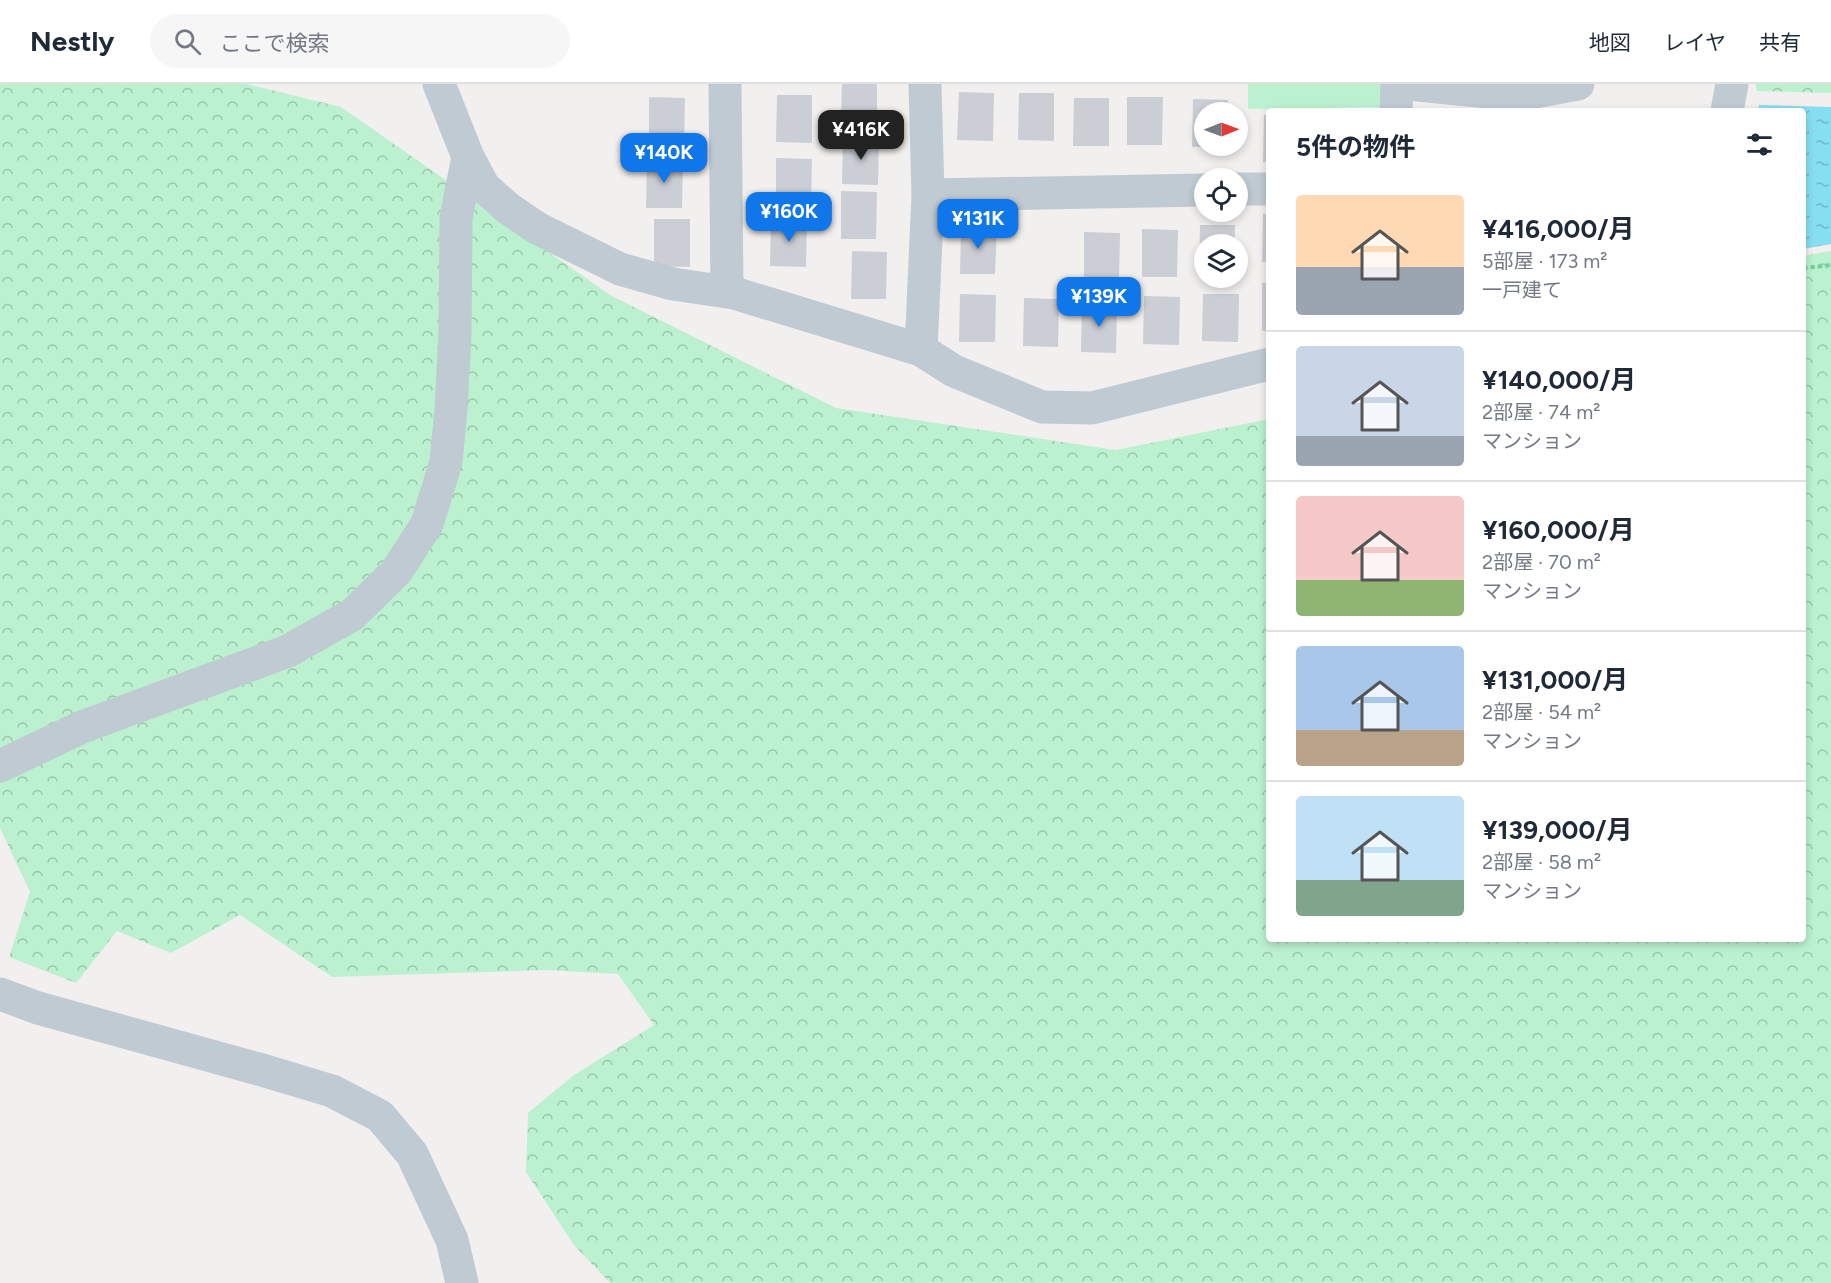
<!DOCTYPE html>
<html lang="ja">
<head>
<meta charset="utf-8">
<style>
	:root { --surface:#fff; --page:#f6f6f7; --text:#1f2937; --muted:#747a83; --line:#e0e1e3; --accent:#1077eb }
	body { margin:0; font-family:Figtree,"Noto Sans JP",sans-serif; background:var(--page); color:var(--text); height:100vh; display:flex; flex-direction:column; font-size:22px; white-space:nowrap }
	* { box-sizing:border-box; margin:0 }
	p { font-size:20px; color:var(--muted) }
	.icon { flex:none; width:33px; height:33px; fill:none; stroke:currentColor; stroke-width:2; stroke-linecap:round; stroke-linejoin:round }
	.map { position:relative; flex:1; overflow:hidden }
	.side { position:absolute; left:1266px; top:24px; width:540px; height:834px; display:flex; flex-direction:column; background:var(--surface); border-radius:6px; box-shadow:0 3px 9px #0003 }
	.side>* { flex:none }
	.needle { width:39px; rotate:89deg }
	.buttons { position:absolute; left:1194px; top:18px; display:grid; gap:12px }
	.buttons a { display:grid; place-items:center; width:54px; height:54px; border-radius:50%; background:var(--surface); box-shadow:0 3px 9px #0003; font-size:30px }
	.price { position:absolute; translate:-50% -51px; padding:0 14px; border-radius:12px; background:var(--accent); color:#fff; font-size:20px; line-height:39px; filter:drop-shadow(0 2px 3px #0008) }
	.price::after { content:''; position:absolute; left:50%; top:36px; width:18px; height:14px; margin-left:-9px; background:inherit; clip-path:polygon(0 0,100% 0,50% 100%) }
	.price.on { background:#222; color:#fff }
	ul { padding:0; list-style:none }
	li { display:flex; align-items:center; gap:18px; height:150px; padding:0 30px }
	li+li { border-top:2px solid var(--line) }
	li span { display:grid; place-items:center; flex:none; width:168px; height:120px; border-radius:6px; color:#555 }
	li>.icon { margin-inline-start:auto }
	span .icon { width:72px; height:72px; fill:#fffc; stroke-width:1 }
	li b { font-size:26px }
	h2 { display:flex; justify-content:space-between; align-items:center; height:72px; padding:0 30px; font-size:26px }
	header { display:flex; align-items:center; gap:36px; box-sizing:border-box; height:84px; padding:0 30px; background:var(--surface); border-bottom:2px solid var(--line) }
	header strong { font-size:28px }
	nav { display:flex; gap:33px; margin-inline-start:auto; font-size:21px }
	.search { width:420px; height:54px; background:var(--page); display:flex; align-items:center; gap:15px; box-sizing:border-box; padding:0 21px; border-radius:33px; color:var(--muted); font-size:22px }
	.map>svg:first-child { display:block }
</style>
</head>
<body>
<header>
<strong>Nestly</strong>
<div class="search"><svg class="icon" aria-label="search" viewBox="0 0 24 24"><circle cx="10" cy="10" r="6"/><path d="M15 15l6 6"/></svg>ここで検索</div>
<nav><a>地図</a><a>レイヤ</a><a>共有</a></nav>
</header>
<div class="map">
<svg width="1831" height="1199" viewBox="0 0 1831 1199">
	<defs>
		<pattern id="forest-crowns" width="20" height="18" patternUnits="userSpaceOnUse" patternTransform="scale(1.5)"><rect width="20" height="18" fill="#bbf1ce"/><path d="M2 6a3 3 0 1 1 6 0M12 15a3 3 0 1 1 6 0" fill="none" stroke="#9ac6aa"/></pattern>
		<pattern id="water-ripples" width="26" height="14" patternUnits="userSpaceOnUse" patternTransform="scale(1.5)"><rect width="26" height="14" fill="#86def1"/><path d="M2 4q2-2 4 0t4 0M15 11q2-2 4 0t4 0" fill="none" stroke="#6fb7c6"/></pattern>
	</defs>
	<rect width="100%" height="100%" fill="#f2efef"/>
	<!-- forest -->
	<path fill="url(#forest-crowns)" d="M0,0H247L341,23L610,211L836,324L1116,366L1269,335V855H1803V172L1831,167V1199H610L574,1161L526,1088L528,1029L574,991L654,941L618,890L546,886L332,893L240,831L171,869L117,847L76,899L9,873L30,808L0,744Z
		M1755,0H1831V9L1757,7Z"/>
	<!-- park -->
	<path fill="#bbf1ce" d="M1248,0H1390V23L1248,25Z"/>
	<!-- water -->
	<path fill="url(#water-ripples)" d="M1759,21L1831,23V160L1803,165V27H1758Z"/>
	<!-- building -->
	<path fill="#cbced4" d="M842,0H877V35L841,34Z
		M959,8L994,9L993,57L957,56Z
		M1019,9H1054V57L1018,56Z
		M777,11H812V59L776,58Z
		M649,13L685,14L684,61H649Z
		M1127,13H1163L1162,61H1127Z
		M1074,14H1109V62H1073Z
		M1193,15L1228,16V28H1204V63H1192Z
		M1264,31H1269V78H1263Z
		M843,53H879L878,101L842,100Z
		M776,74L812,75L811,123L776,122Z
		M647,76L683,77L682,124H646Z
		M841,107L877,108L876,155H841Z
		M1263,130H1269V178H1262Z
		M654,135H690V183L654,182Z
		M771,135L807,136L806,183L770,182Z
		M1200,141H1235V160H1204V188H1199Z
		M961,142H997L995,190H960Z
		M1142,145L1178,146L1177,193H1142Z
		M1084,148L1120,149L1119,196H1084Z
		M852,167L887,168L886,215H851Z
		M1262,199H1269V247H1262Z
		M960,210L996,211L995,258H959Z
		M1203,210H1239L1238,258L1202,257Z
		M1144,212L1180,213L1179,261L1143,260Z
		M1024,214L1059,215L1058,263L1023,262Z
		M1082,220L1117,221L1116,269L1081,268Z"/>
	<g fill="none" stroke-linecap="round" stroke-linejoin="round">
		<!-- path -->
		<path stroke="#71d19f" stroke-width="4" stroke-dasharray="4.5 3" stroke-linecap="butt" d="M1803,184L1831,181"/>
		<!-- street -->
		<path stroke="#bfcad2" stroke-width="33" d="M439,0L468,73L484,103L509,125L537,144L620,185L673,200L734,209L921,266L954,287L1042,323L1092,324L1269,280
			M725,0L727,208
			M1408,0L1519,11L1578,0
			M1396,27L1397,0
			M1727,27L1732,0
			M1238,105H1269
			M928,111L1204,106
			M921,266L928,111L925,0
			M0,682L82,643L288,567L352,531L396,488L427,440L446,378L451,326L455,250L456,134L468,73
			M0,910L38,924L262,986L332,1007L380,1032L412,1070L452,1156L462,1199"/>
	</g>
</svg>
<div class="buttons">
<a><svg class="needle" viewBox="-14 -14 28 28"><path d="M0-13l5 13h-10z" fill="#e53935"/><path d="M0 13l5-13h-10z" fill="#747a83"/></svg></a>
<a><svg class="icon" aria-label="locate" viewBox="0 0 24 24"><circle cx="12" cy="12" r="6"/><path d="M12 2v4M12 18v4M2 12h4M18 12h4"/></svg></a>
<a><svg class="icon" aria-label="layers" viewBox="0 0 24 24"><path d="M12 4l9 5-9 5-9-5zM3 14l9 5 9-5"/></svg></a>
</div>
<b class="price on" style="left:861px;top:77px">¥416K</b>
<b class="price" style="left:664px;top:100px">¥140K</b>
<b class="price" style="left:789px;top:159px">¥160K</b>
<b class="price" style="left:978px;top:166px">¥131K</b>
<b class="price" style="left:1099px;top:244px">¥139K</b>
<section class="side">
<h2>5件の物件<svg class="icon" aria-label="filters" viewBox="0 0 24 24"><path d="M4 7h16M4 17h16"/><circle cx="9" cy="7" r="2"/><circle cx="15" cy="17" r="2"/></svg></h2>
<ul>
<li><span style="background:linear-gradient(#ffd9b3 60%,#9aa5b1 0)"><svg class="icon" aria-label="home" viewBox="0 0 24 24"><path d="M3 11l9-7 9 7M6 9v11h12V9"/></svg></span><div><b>¥416,000/月</b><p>5部屋 · 173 m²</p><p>一戸建て</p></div></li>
<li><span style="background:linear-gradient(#c9d6e8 75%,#9aa5b1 0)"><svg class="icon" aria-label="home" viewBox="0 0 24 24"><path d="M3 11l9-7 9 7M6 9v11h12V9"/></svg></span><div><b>¥140,000/月</b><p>2部屋 · 74 m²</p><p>マンション</p></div></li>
<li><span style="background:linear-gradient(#f6c9c9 70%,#8fb573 0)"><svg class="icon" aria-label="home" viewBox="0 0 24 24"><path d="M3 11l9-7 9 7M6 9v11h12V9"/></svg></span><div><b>¥160,000/月</b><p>2部屋 · 70 m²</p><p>マンション</p></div></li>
<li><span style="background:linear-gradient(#a9c7e8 70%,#b9a48a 0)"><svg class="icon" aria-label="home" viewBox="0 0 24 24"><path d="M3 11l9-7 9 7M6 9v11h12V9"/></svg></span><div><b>¥131,000/月</b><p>2部屋 · 54 m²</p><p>マンション</p></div></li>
<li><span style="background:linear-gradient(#bfe0f5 70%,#7fa58c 0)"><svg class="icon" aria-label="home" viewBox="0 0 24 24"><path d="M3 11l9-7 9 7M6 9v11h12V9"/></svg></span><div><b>¥139,000/月</b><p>2部屋 · 58 m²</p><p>マンション</p></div></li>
</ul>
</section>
</div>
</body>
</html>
